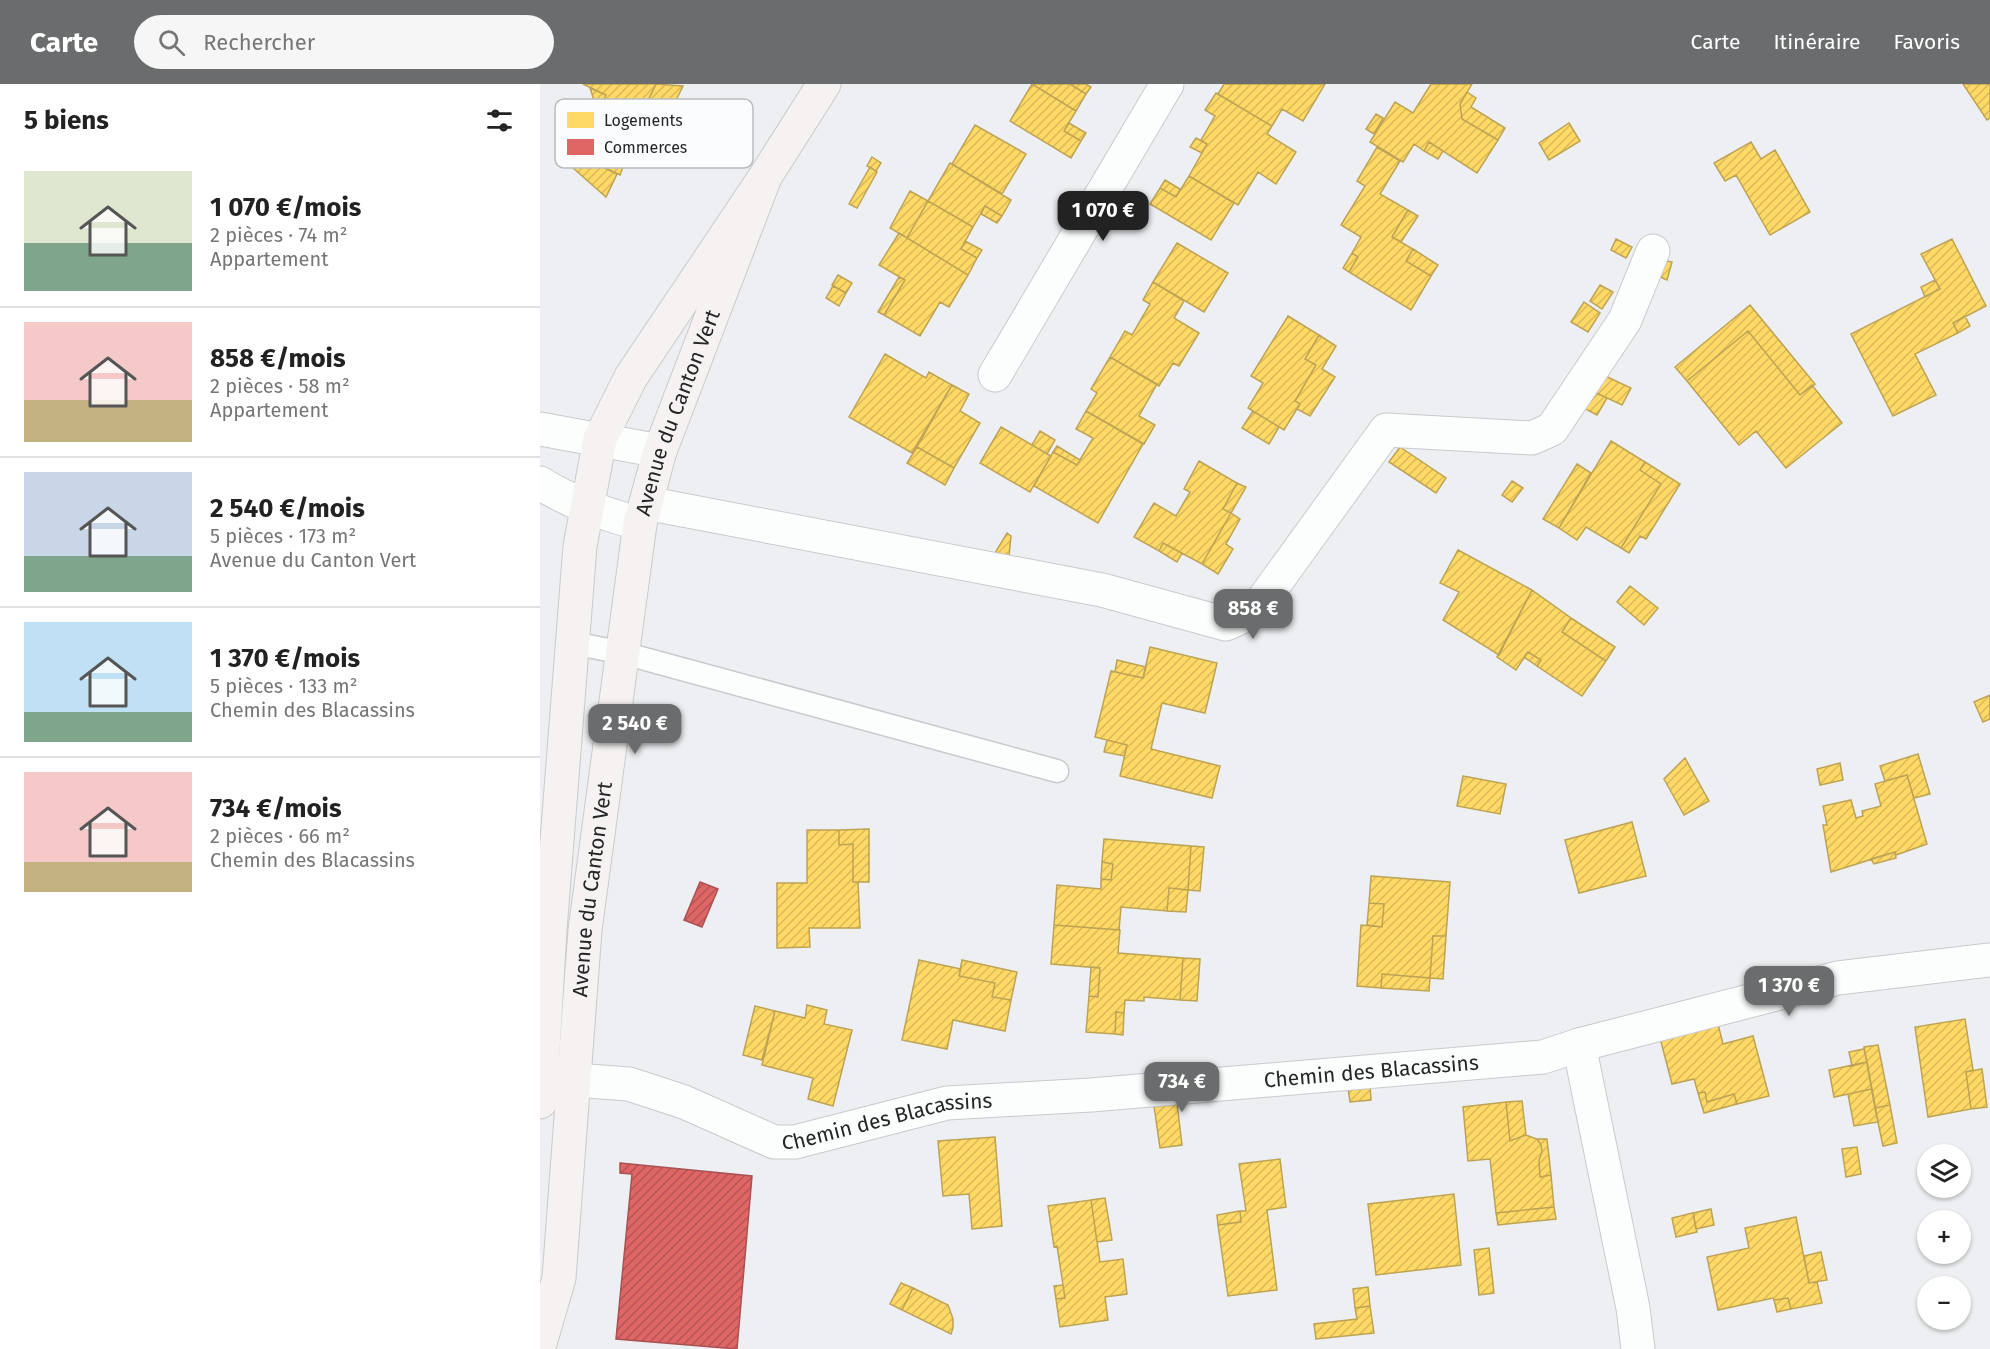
<!DOCTYPE html>
<html lang="fr">
<head>
<meta charset="utf-8">
<style>
	:root { --surface:#fff; --page:#f6f6f6; --text:#222; --muted:#767676; --line:#e0e0e0; --accent:#6a6c6e }
	body { margin:0; font-family:"Fira Sans",sans-serif; background:var(--page); color:var(--text); height:100vh; display:flex; flex-direction:column; font-size:22px; white-space:nowrap }
	* { box-sizing:border-box; margin:0 }
	p { font-size:20px; color:var(--muted) }
	.icon { flex:none; width:33px; height:33px; fill:none; stroke:currentColor; stroke-width:2; stroke-linecap:round; stroke-linejoin:round }
	.map { position:relative; flex:1; overflow:hidden }
	.side { display:flex; flex-direction:column; background:var(--surface); width:540px }
	.side>* { flex:none }
	.controls { position:absolute; left:1377px; top:1060px; display:grid; gap:12px }
	.controls a { display:grid; place-items:center; width:54px; height:54px; border-radius:50%; background:var(--surface); box-shadow:0 2px 4px #0004; font-size:30px }
	.price { position:absolute; translate:-50% -51px; padding:0 14px; border-radius:12px; background:var(--accent); color:#fff; font-size:20px; line-height:39px; filter:drop-shadow(0 2px 3px #0008) }
	.price::after { content:''; position:absolute; left:50%; top:36px; width:18px; height:14px; margin-left:-9px; background:inherit; clip-path:polygon(0 0,100% 0,50% 100%) }
	.price.active { background:#222; color:#fff }
	ul { padding:0; list-style:none }
	li { display:flex; align-items:center; gap:18px; height:150px; padding:0 24px }
	li+li { border-top:2px solid var(--line) }
	li span { display:grid; place-items:center; flex:none; width:168px; height:120px; border-radius:0px; color:#555 }
	li>.icon { margin-inline-start:auto }
	span .icon { width:72px; height:72px; fill:#fffc; stroke-width:1 }
	li b { font-size:26px }
	h2 { display:flex; justify-content:space-between; align-items:center; height:72px; padding:0 24px; font-size:26px }
	header { display:flex; align-items:center; gap:36px; box-sizing:border-box; height:84px; padding:0 30px; background:var(--accent); color:#fff }
	header strong { font-size:28px }
	nav { display:flex; gap:33px; margin-inline-start:auto; font-size:21px }
	.search { width:420px; height:54px; background:var(--page); display:flex; align-items:center; gap:15px; box-sizing:border-box; padding:0 21px; border-radius:33px; color:var(--muted); font-size:22px }
	main { display:flex; flex:1; min-height:0 }
	.map>svg:first-child { display:block }
</style>
</head>
<body>
<header>
<strong>Carte</strong>
<div class="search"><svg class="icon" aria-label="search" viewBox="0 0 24 24"><circle cx="10" cy="10" r="6"/><path d="M15 15l6 6"/></svg>Rechercher</div>
<nav><a>Carte</a><a>Itinéraire</a><a>Favoris</a></nav>
</header>
<main>
<section class="side">
<h2>5 biens<svg class="icon" aria-label="filters" viewBox="0 0 24 24"><path d="M4 7h16M4 17h16"/><circle cx="9" cy="7" r="2"/><circle cx="15" cy="17" r="2"/></svg></h2>
<ul>
<li><span style="background:linear-gradient(#dfe7d0 60%,#7fa58c 0)"><svg class="icon" aria-label="home" viewBox="0 0 24 24"><path d="M3 11l9-7 9 7M6 9v11h12V9"/></svg></span><div><b>1 070 €/mois</b><p>2 pièces · 74 m²</p><p>Appartement</p></div></li>
<li><span style="background:linear-gradient(#f6c9c9 65%,#c2b280 0)"><svg class="icon" aria-label="home" viewBox="0 0 24 24"><path d="M3 11l9-7 9 7M6 9v11h12V9"/></svg></span><div><b>858 €/mois</b><p>2 pièces · 58 m²</p><p>Appartement</p></div></li>
<li><span style="background:linear-gradient(#c9d6e8 70%,#7fa58c 0)"><svg class="icon" aria-label="home" viewBox="0 0 24 24"><path d="M3 11l9-7 9 7M6 9v11h12V9"/></svg></span><div><b>2 540 €/mois</b><p>5 pièces · 173 m²</p><p>Avenue du Canton Vert</p></div></li>
<li><span style="background:linear-gradient(#bfe0f5 75%,#7fa58c 0)"><svg class="icon" aria-label="home" viewBox="0 0 24 24"><path d="M3 11l9-7 9 7M6 9v11h12V9"/></svg></span><div><b>1 370 €/mois</b><p>5 pièces · 133 m²</p><p>Chemin des Blacassins</p></div></li>
<li><span style="background:linear-gradient(#f6c9c9 75%,#c2b280 0)"><svg class="icon" aria-label="home" viewBox="0 0 24 24"><path d="M3 11l9-7 9 7M6 9v11h12V9"/></svg></span><div><b>734 €/mois</b><p>2 pièces · 66 m²</p><p>Chemin des Blacassins</p></div></li>
</ul>
</section>
<div class="map">
<svg width="1450" height="1265" viewBox="0 0 1450 1265">
	<defs>
		<pattern id="homes-hatch" width="6" height="6" patternUnits="userSpaceOnUse" patternTransform="scale(1.5)"><rect width="6" height="6" fill="#ffd966"/><path d="M-1 1l2-2M0 6l6-6M5 7l2-2" fill="none" stroke="#daba58"/></pattern>
		<pattern id="shops-hatch" width="6" height="6" patternUnits="userSpaceOnUse" patternTransform="scale(1.5)"><rect width="6" height="6" fill="#e06666"/><path d="M-1 1l2-2M0 6l6-6M5 7l2-2" fill="none" stroke="#b55454"/></pattern>
	</defs>
	<rect width="100%" height="100%" fill="#edeff2"/>
	<!-- homes -->
	<path fill="url(#homes-hatch)" stroke="#bda353" stroke-width="1.5" d="M116,0L99,36L104,39L86,75L46,55L66,11L43,0Z
		M116,0L143,2L125,39L102,29Z
		M492,0L536,27L524,47L541,57L531,74L470,37Z
		M492,0H530L546,10L536,27Z
		M530,0H546L551,3L546,10Z
		M684,0H785L763,37L742,25L732,42L678,10Z
		M891,0H932L920,20L922,35L958,56L937,89L889,58L884,67L874,60L863,78L830,58L855,18L873,29Z
		M1423,0H1450V34L1447,36Z
		M50,4L66,11L58,28Z
		M927,8L936,14L931,23L965,44L958,56L922,35L920,20Z
		M676,9L732,42L727,50L756,68L736,100L718,88L698,121L649,92L667,60L661,56L675,32L665,26Z
		M836,30L843,34L834,50L826,45Z
		M529,39L546,49L541,57L524,47Z
		M1029,39L1040,57L1009,76L999,59Z
		M435,41L486,70L462,110L412,80Z
		M656,54L667,60L662,69L650,63Z
		M46,55L86,75L80,91L38,71Z
		M889,58L903,67L898,75L884,67Z
		M1211,58L1221,75L1235,66L1270,128L1230,151L1196,91L1185,97L1174,79Z
		M837,63L860,77L840,110L868,126L852,153L873,165L866,177L891,192L871,226L809,188L818,173L812,169L821,153L801,141L825,102L817,97Z
		M38,71L77,90L66,113L32,83Z
		M332,73L341,79L336,87L327,82Z
		M410,79L471,116L462,132L445,122L433,143L388,117Z
		M330,83L337,88L317,124L309,120Z
		M649,92L694,119L671,156L610,120L620,104L636,113Z
		M625,96L640,105L636,113L620,104Z
		M370,107L388,117L367,154L350,144Z
		M388,117L433,143L421,165L437,174L428,191L367,154Z
		M445,122L462,132L457,139L441,130Z
		M868,126L878,132L861,158L852,153Z
		M359,149L428,191L409,223L400,218L380,252L344,231L365,196L339,181Z
		M1076,155L1092,163L1086,174L1071,166Z
		M1412,155L1446,222L1413,239L1418,249L1375,270L1396,311L1353,332L1311,250L1400,205L1381,170Z
		M425,157L442,166L437,174L421,165Z
		M637,159L688,189L664,228L613,198Z
		M873,165L898,181L891,192L866,177Z
		M812,169L818,173L809,188L803,184Z
		M1127,177L1132,178L1127,196L1118,192L1123,178Z
		M298,191L312,199L306,209L292,201Z
		M359,193L365,196L344,231L338,228Z
		M1395,196L1400,205L1385,213L1381,203Z
		M613,198L644,217L634,234L659,249L639,282L633,279L619,302L570,273L585,247L592,251L610,220L603,216Z
		M1060,201L1073,208L1062,225L1050,217Z
		M293,202L306,209L299,222L286,214Z
		M1044,218L1060,229L1048,248L1031,238Z
		M1210,221L1275,300L1260,311L1208,247L1147,297L1135,283Z
		M748,232L779,251L765,275L776,281L755,317L760,320L744,346L708,324L723,299L711,292Z
		M1425,232L1430,242L1418,249L1413,239Z
		M1208,247L1260,311L1272,301L1302,339L1246,384L1216,347L1199,361L1147,297Z
		M779,251L796,262L782,285L795,293L770,332L757,325L760,320L755,317L776,281L765,275Z
		M345,270L386,294L389,288L412,301L372,369L309,333Z
		M570,273L617,300L599,332L615,341L604,360L546,327L557,309L551,305Z
		M1061,290L1091,304L1082,321L1050,306Z
		M412,301L429,310L420,327L440,339L414,384L377,363Z
		M1050,306L1067,314L1057,331L1040,322Z
		M546,327L603,360L558,439L494,402L513,368L537,381L553,354L536,345Z
		M713,327L739,343L729,360L702,344Z
		M461,343L511,372L490,408L440,379Z
		M500,347L515,356L507,370L492,361Z
		M1071,357L1105,378L1100,386L1121,400L1081,464L1046,443L1037,456L1019,444Z
		M517,362L540,376L537,381L513,368Z
		M377,363L414,384L405,401L367,379Z
		M860,363L906,394L896,409L849,378Z
		M659,377L697,399L683,425L691,429L662,480L623,459L619,467L594,453L614,419L636,432L650,408L644,405Z
		M1105,378L1140,400L1106,455L1100,452L1089,469L1081,464L1121,400L1100,386Z
		M1037,380L1051,389L1019,444L1003,435Z
		M972,397L983,404L972,418L962,411Z
		M697,399L706,403L691,429L683,425Z
		M691,429L700,435L686,460L693,465L678,490L662,480Z
		M467,449L471,452L469,472L455,469Z
		M623,459L642,469L637,478L619,467Z
		M918,466L992,506L959,571L903,536L919,508L900,499Z
		M1090,502L1118,524L1104,541L1077,518Z
		M992,506L1031,534L1022,548L1066,577L1042,612L997,582L1001,576L988,568L976,586L957,573Z
		M1031,534L1075,563L1066,577L1022,548Z
		M610,563L677,579L665,629L622,619L611,665L680,682L672,714L580,692L587,661L555,653L571,587L603,594Z
		M988,568L1001,576L997,582L984,573Z
		M577,576L606,583L603,594L575,588Z
		M1450,611V635L1443,638L1434,618Z
		M567,656L587,661L584,672L564,668Z
		M1378,670L1390,710L1374,714L1367,691L1345,697L1340,682Z
		M1145,674L1169,717L1144,731L1124,695Z
		M1300,679L1303,696L1280,701L1277,685Z
		M1367,691L1387,760L1356,771L1355,768L1291,788L1283,741H1287L1283,722L1311,716L1316,734L1323,732L1322,727L1341,722L1335,700Z
		M923,692L966,700L960,730L917,722Z
		M1092,738L1106,792L1039,809L1025,756Z
		M329,745V798H313V760L299,761V746Z
		M267,746H299V761L313,760V798H318L320,844H269L270,863L237,864V799H267Z
		M564,755L651,762L648,806L629,804L627,827L581,823L579,846L514,841L517,801L561,805V795L571,796L573,780L562,778Z
		M651,762L664,763L660,807L648,806Z
		M1355,768L1356,774L1334,780L1331,775Z
		M562,778L573,780L571,796L561,795Z
		M831,792L910,798L906,852H893L890,894L842,890L841,904L817,902L821,841L842,843L844,820L829,819Z
		M629,804L648,806L646,828L627,827Z
		M829,819L844,820L842,843L827,841Z
		M514,841L580,846L578,869L643,874L640,916L604,913V917L585,916L584,929L576,928L575,950L546,948L549,912L558,913L560,884L511,880Z
		M893,852H906L903,895L890,894Z
		M643,874L660,875L657,917L640,916Z
		M379,876L421,885L419,892L455,899L452,913L471,916L465,947L413,936L407,965L362,956Z
		M422,876L477,888L471,916L452,913L455,899L419,892Z
		M551,883L560,884L558,913L549,912Z
		M842,890L890,894L889,907L841,904Z
		M267,921L287,926L284,940L312,946L293,1022L268,1015L273,994L222,981L235,927L265,934Z
		M215,922L235,927L222,976L203,971Z
		M576,928L584,929L583,951L575,950Z
		M1425,935L1433,986L1426,988L1431,1025L1388,1033L1375,943Z
		M1177,936L1183,960L1213,952L1229,1012L1197,1020L1194,1010L1167,1018L1165,1008L1158,1009L1154,995L1132,1000L1119,950Z
		M1338,961L1350,1021L1335,1024L1324,963Z
		M1324,965L1327,978L1312,982L1309,968Z
		M1327,978L1332,1005L1294,1013L1289,986Z
		M1442,985L1447,1023L1431,1025L1426,988Z
		M830,1002L831,1016L810,1018L808,1004Z
		M1332,1005L1338,1038L1314,1042L1308,1010Z
		M1165,1008L1167,1018L1194,1010L1197,1020L1164,1029L1158,1009Z
		M982,1017L986,1051L970,1057L966,1018Z
		M966,1018L970,1057L986,1051L997,1055L1001,1061L1002,1068L999,1076L1000,1093L1011,1091L1014,1123L956,1129L950,1075L928,1077L923,1023Z
		M637,1019L642,1061L620,1064L614,1022Z
		M1350,1021L1357,1059L1343,1062L1335,1024Z
		M455,1053L462,1142L432,1145L429,1110L403,1112L398,1057Z
		M997,1055H1007L1011,1091L1000,1093L999,1076L1002,1068L1001,1061Z
		M1317,1063L1321,1090L1306,1093L1302,1065Z
		M740,1075L746,1123L727,1126L737,1206L688,1212L678,1141L701,1138L700,1127H706L699,1080Z
		M914,1110L921,1181L836,1191L828,1120Z
		M565,1114L572,1156L557,1158L551,1116Z
		M551,1116L560,1178L583,1175L587,1210L565,1213L568,1236L520,1243L516,1215L525,1214L517,1162L514,1163L508,1122Z
		M1014,1123L1016,1135L958,1141L956,1129Z
		M1171,1125L1174,1141L1156,1145L1153,1129Z
		M700,1127L701,1138L678,1141L677,1131Z
		M1153,1129L1157,1148L1136,1153L1132,1134Z
		M1256,1133L1269,1199L1277,1198L1282,1219L1251,1225L1248,1214L1234,1216L1233,1214L1178,1226L1167,1173L1209,1164L1205,1144Z
		M949,1164L954,1209L939,1211L934,1166Z
		M1281,1168L1287,1196L1269,1199L1264,1172Z
		M361,1199L373,1204L362,1226L350,1220Z
		M523,1201L525,1214L516,1215L514,1202Z
		M828,1203L830,1222L815,1224L813,1205Z
		M373,1204L408,1221L413,1235V1244L411,1250L362,1226Z
		M1248,1214L1251,1225L1237,1228L1234,1216Z
		M830,1222L834,1249L776,1255L774,1240L817,1235L815,1224Z"/>
	<!-- shops -->
	<path fill="url(#shops-hatch)" stroke="#a85253" stroke-width="1.5" d="M160,798L178,805L162,843L144,836Z
		M80,1079L212,1092L197,1265L76,1255L92,1090L80,1089Z"/>
	<g fill="none" stroke-linecap="round" stroke-linejoin="round">
		<defs>
			<path id="lane" d="M33,559L83,569L517,687"/>
			<g id="street">
				<path d="M455,291L627,0"/>
				<path d="M0,345L120,367"/>
				<path d="M0,399C33,420 63,429 100,440"/>
				<path d="M106,419L562,506L686,540L715,527L846,346L992,354L1012,345L1085,236L1113,167"/>
				<path d="M1039,961L1298,894L1450,876"/>
				<path id="s1" d="M7,994L89,1000L144,1018L234,1058H255L407,1019L551,1011L1003,973L1039,961L1093,1224L1098,1265"/>
			</g>
			<g id="secondary">
				<path d="M0,1018L10,846L40,462L60,355L91,293L225,93L284,0"/>
				<path id="s2" d="M0,1259L19,1194L45,846L100,440L120,367L225,93"/>
			</g>
		</defs>
		<!-- lane casing -->
		<use href="#lane" stroke="#c9cacd" stroke-width="25"/>
		<!-- street casing -->
		<use href="#street" stroke="#c9cacd" stroke-width="35"/>
		<!-- secondary casing -->
		<use href="#secondary" stroke="#c9cacd" stroke-width="35"/>
		<!-- lane -->
		<use href="#lane" stroke="#fcfdfd" stroke-width="22"/>
		<!-- street -->
		<use href="#street" stroke="#fcfdfd" stroke-width="33"/>
		<!-- secondary -->
		<use href="#secondary" stroke="#f6f2f2" stroke-width="33"/>
	</g>
	<g text-anchor="middle" dominant-baseline="central" stroke-width="6" stroke-linejoin="round" paint-order="stroke">
		<!-- street labels -->
		<g font-size="21" fill="#242527" stroke="#fafcfe">
			<text stroke="none"><textPath href="#s2" startOffset="944">Avenue du Canton Vert</textPath></text>
			<text stroke="none"><textPath href="#s2" startOffset="458">Avenue du Canton Vert</textPath></text>
			<text stroke="none"><textPath href="#s1" startOffset="842">Chemin des Blacassins</textPath></text>
			<text stroke="none"><textPath href="#s1" startOffset="354">Chemin des Blacassins</textPath></text>
		</g>
	</g>
	<!-- legend -->
	<rect x="15" y="15" width="198" height="69" rx="9" fill="#fafcfe" stroke="#babcbe" stroke-width="1.5"/>
	<rect x="27" y="28" width="27" height="16" fill="#ffd966"/>
	<rect x="27" y="55" width="27" height="16" fill="#e06666"/>
	<g font-size="16" fill="#242527">
		<text x="64" y="42">Logements</text>
		<text x="64" y="69">Commerces</text>
	</g>
</svg>
<div class="controls">
<a><svg class="icon" aria-label="layers" viewBox="0 0 24 24"><path d="M12 4l9 5-9 5-9-5zM3 14l9 5 9-5"/></svg></a>
<a>+</a>
<a>−</a>
</div>
<b class="price active" style="left:563px;top:158px">1 070 €</b>
<b class="price" style="left:713px;top:556px">858 €</b>
<b class="price" style="left:95px;top:671px">2 540 €</b>
<b class="price" style="left:1249px;top:933px">1 370 €</b>
<b class="price" style="left:642px;top:1029px">734 €</b>
</div>
</main>
</body>
</html>
